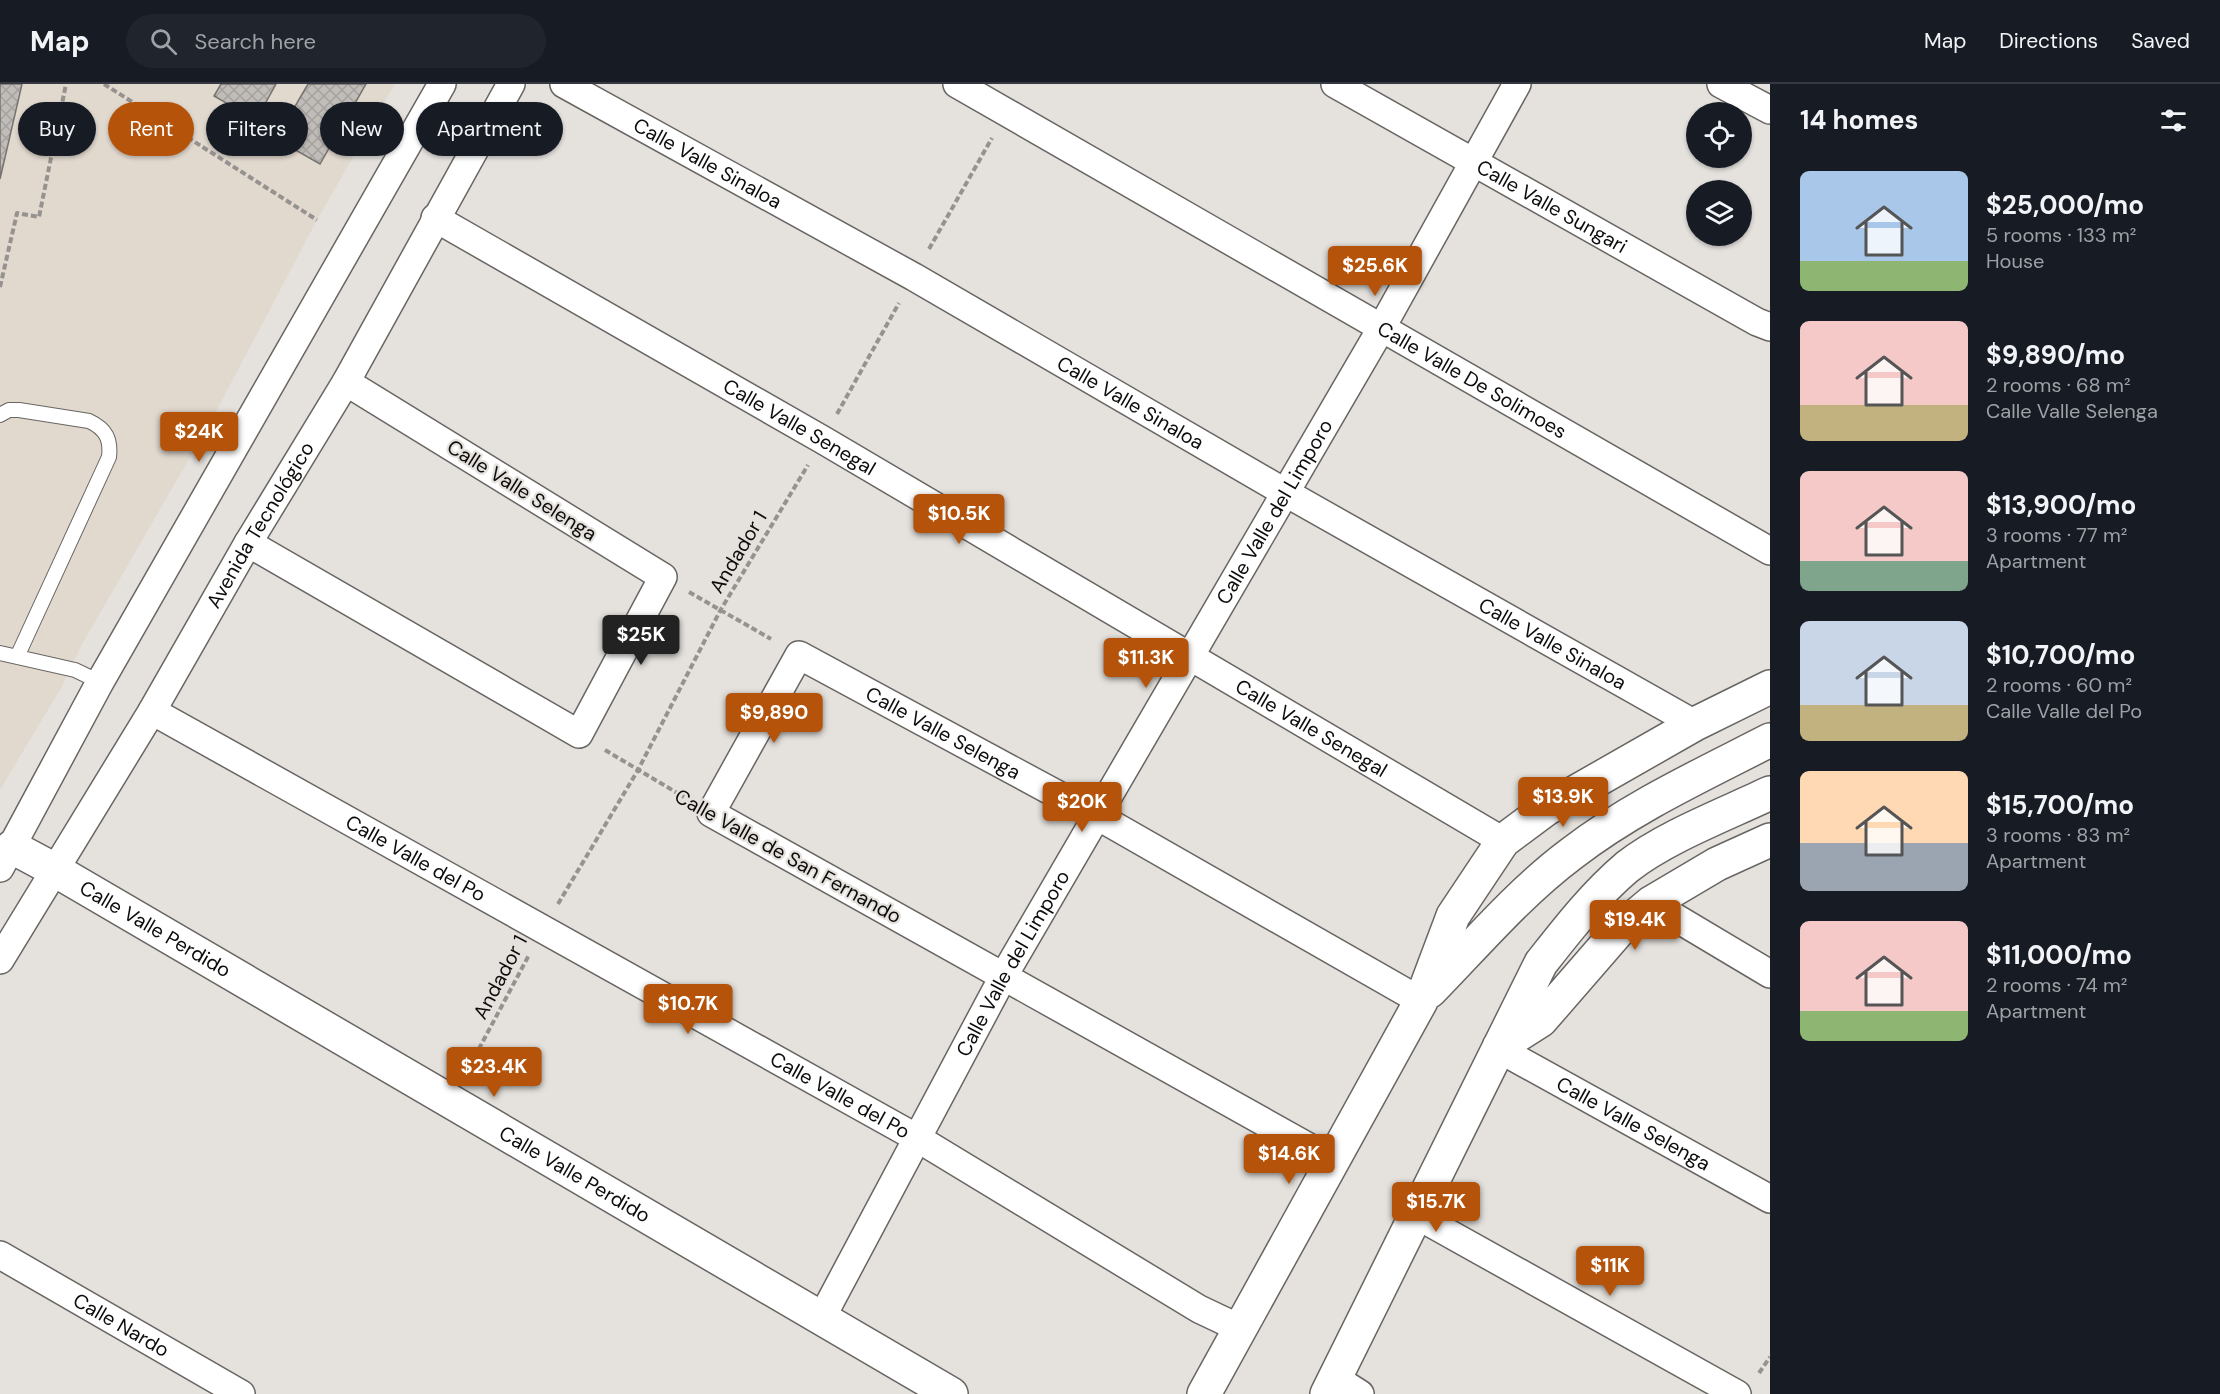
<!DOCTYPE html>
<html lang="en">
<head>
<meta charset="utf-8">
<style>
	:root { --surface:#171b24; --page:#20242c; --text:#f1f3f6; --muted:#9ea1a6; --line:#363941; --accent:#b45309 }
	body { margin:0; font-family:"DM Sans",sans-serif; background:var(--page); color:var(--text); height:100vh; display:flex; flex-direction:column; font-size:22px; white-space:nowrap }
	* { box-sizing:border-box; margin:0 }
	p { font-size:20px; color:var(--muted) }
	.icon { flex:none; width:33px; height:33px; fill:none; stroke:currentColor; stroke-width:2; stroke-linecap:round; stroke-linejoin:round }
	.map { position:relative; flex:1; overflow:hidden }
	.side { display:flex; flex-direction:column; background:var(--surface); width:450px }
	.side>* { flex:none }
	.hud { position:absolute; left:18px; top:18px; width:570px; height:54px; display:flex; gap:12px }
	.tools { position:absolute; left:1686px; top:18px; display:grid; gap:12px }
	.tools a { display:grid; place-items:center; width:66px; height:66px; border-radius:50%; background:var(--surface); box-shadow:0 2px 4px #0004; font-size:30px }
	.price { position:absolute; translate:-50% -51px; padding:0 14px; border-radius:6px; background:var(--accent); color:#fff; font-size:20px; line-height:39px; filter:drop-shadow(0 2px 3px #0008) }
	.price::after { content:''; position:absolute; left:50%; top:36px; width:18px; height:14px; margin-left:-9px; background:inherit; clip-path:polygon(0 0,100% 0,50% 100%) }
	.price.selected { background:#222; color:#fff }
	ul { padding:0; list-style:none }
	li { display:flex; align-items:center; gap:18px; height:150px; padding:0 30px }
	li span { display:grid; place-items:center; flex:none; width:168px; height:120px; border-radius:9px; color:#555 }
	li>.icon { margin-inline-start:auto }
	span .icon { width:72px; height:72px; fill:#fffc; stroke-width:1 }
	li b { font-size:26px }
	h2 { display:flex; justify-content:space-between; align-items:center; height:72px; padding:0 30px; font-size:26px }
	.chip { padding:0 21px; border-radius:27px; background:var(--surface); box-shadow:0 2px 4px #0004; font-size:21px; line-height:54px }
	.chip.selected { background:var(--accent); color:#fff }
	header { display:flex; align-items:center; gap:36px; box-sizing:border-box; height:84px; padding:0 30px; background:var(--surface); border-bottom:2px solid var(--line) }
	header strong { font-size:28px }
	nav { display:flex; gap:33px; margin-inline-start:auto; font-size:21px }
	.search { width:420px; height:54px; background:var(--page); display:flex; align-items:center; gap:15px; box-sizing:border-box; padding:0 21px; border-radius:33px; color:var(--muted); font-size:22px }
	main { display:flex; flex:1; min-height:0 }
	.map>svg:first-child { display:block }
</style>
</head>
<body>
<header>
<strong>Map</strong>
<div class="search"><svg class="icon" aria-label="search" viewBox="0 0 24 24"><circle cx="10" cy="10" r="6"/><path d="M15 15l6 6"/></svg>Search here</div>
<nav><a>Map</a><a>Directions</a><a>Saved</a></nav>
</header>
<main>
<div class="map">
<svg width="1770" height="1310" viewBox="0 0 1770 1310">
	<defs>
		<pattern id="building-cross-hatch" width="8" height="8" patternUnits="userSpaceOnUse" patternTransform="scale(1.5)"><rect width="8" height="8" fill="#c0bdb9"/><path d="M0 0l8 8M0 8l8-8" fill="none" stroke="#a4a19e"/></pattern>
	</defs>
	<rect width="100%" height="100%" fill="#e5e2de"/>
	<!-- built -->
	<path fill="#e1d8ce" d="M0,0H395L317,136L211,337L81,562L61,604L0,706Z"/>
	<!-- building -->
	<path fill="url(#building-cross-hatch)" stroke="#76736f" stroke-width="1.5" d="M0,0H22L0,95Z
		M221,0H276L256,36L214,12Z
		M308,0H366L320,80L276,55Z"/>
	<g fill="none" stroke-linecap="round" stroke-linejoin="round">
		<defs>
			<path id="service" d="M0,331L9,326H19L89,337C106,345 111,355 109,373L17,573
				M0,569L75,586L100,598"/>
			<g id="minor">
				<path id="s1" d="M564,0L914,193L1286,409L1695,640"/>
				<path id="s2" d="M957,0L1770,467"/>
				<path id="s3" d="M1335,0L1757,238L1770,243"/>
				<path d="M1721,0L1770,26"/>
				<path id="s4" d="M435,134L823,356L1503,757"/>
				<path d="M248,459L579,650L663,493L346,298"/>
				<path id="s5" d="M152,627L917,1054L1199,1225L1239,1244"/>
				<path d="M0,784L100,598L442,0"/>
				<path d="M1651,819L1770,890"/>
				<path id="s6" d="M0,876L152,627L248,459L346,298L511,0"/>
				<path id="s7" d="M1497,964L1770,1115"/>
				<path id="s8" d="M1332,1076L711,729L799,571L1099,733L1421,917"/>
				<path d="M1416,1131L1737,1310"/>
				<path id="s9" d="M0,1171L241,1310"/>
				<path id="s10" d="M821,1235L1003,893L1382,243L1517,0"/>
				<path d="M1335,1294L1360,1310"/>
			</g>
			<g id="tertiary">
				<path id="s11" d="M12,763L53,785L951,1310"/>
			</g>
			<path id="secondary" d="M1430,907C1476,860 1519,809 1571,770C1632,723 1702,691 1770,656
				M1499,963L1541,936L1620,845L1651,819L1717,780L1770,756
				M1204,1310L1421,917L1453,832L1503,757L1546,725L1695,640L1770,603
				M1327,1310L1541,879C1567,846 1594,811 1627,783C1665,753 1726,730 1770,709"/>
		</defs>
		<!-- service casing -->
		<use href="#service" stroke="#686562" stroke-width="16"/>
		<!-- minor casing -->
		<use href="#minor" stroke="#686562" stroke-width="30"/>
		<!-- tertiary casing -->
		<use href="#tertiary" stroke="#686562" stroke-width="36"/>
		<!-- secondary casing -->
		<use href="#secondary" stroke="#686562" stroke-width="36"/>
		<!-- path -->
		<path stroke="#95928f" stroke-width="4" stroke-dasharray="6 3" stroke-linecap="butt" d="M104,0L317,136
			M929,165L992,54
			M0,203L17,129L39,133L66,0
			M837,330L899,219
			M689,508L771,555
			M605,666L684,713
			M558,820L638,686L720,527L808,381
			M466,989L529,871
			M1759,1289L1770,1273"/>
		<!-- service -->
		<use href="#service" stroke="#fff" stroke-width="14"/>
		<!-- minor -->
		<use href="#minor" stroke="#fff" stroke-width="27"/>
		<!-- tertiary -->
		<use href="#tertiary" stroke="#fff" stroke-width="33"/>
		<!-- secondary -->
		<use href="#secondary" stroke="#fff" stroke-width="33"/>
	</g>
	<g text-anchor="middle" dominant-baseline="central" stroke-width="4.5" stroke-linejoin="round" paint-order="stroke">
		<!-- street labels -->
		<g font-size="20" fill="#0e0c0b" stroke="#e5e2de">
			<text stroke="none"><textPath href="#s1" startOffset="164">Calle Valle Sinaloa</textPath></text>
			<text stroke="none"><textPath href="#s3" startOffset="249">Calle Valle Sungari</textPath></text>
			<text stroke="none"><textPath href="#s2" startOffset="594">Calle Valle De Solimoes</textPath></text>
			<text stroke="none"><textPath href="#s1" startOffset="650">Calle Valle Sinaloa</textPath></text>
			<text stroke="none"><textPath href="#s4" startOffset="420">Calle Valle Senegal</textPath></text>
			<text transform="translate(522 406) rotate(32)">Calle Valle Selenga</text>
			<text stroke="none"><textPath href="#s10" startOffset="926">Calle Valle del Limporo</textPath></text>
			<text stroke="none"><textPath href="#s6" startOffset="507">Avenida Tecnológico</textPath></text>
			<text transform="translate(738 468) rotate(-59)">Andador 1</text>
			<text stroke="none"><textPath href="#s1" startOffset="1136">Calle Valle Sinaloa</textPath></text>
			<text stroke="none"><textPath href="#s4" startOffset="1014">Calle Valle Senegal</textPath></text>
			<text stroke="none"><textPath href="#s8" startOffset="1056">Calle Valle Selenga</textPath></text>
			<text transform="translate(788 772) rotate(29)">Calle Valle de San Fernando</text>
			<text stroke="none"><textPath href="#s5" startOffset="302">Calle Valle del Po</textPath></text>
			<text stroke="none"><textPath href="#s11" startOffset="165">Calle Valle Perdido</textPath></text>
			<text stroke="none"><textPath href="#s10" startOffset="404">Calle Valle del Limporo</textPath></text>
			<text transform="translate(500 893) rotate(-62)">Andador 1</text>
			<text stroke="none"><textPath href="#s5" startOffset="788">Calle Valle del Po</textPath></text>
			<text stroke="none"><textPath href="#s7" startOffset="156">Calle Valle Selenga</textPath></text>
			<text stroke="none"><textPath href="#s11" startOffset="651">Calle Valle Perdido</textPath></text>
			<text stroke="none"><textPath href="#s9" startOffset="140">Calle Nardo</textPath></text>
		</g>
	</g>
</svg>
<div class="tools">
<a><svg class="icon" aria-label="locate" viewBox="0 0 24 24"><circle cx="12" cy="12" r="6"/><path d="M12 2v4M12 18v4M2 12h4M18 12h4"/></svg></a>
<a><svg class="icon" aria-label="layers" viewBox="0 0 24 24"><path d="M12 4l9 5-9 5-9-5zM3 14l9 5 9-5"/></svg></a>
</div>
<b class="price" style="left:1375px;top:213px">$25.6K</b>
<b class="price" style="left:199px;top:379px">$24K</b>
<b class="price" style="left:959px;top:461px">$10.5K</b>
<b class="price selected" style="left:641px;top:582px">$25K</b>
<b class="price" style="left:1146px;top:605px">$11.3K</b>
<b class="price" style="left:774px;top:660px">$9,890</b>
<b class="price" style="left:1563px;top:744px">$13.9K</b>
<b class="price" style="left:1082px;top:749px">$20K</b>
<b class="price" style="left:1635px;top:867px">$19.4K</b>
<b class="price" style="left:688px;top:951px">$10.7K</b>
<b class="price" style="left:494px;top:1014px">$23.4K</b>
<b class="price" style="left:1289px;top:1101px">$14.6K</b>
<b class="price" style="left:1436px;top:1149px">$15.7K</b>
<b class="price" style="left:1610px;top:1213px">$11K</b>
<div class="hud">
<a class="chip">Buy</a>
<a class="chip selected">Rent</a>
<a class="chip">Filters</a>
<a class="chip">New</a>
<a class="chip">Apartment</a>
</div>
</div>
<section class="side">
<h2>14 homes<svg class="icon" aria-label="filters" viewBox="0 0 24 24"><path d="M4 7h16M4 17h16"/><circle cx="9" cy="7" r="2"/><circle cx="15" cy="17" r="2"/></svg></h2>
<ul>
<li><span style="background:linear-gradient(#a9c7e8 75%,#8fb573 0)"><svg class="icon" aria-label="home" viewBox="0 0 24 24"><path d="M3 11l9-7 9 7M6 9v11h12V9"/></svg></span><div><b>$25,000/mo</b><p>5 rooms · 133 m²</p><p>House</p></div></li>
<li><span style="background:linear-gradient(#f6c9c9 70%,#c2b280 0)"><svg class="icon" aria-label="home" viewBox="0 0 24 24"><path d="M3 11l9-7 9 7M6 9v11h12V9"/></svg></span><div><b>$9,890/mo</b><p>2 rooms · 68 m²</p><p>Calle Valle Selenga</p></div></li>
<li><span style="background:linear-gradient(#f6c9c9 75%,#7fa58c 0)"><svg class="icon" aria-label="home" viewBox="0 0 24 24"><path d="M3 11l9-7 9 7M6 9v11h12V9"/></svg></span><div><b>$13,900/mo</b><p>3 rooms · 77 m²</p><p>Apartment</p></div></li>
<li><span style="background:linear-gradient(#c9d6e8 70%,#c2b280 0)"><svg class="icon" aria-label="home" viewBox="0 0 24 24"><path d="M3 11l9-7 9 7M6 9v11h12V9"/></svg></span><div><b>$10,700/mo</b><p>2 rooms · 60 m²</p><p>Calle Valle del Po</p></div></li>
<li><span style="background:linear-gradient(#ffd9b3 60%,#9aa5b1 0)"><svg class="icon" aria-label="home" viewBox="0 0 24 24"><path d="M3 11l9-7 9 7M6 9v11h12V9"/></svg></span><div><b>$15,700/mo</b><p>3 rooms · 83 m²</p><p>Apartment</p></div></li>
<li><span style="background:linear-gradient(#f6c9c9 75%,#8fb573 0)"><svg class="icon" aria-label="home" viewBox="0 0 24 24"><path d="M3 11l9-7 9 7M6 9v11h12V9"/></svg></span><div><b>$11,000/mo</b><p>2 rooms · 74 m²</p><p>Apartment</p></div></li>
</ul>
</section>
</main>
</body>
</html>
